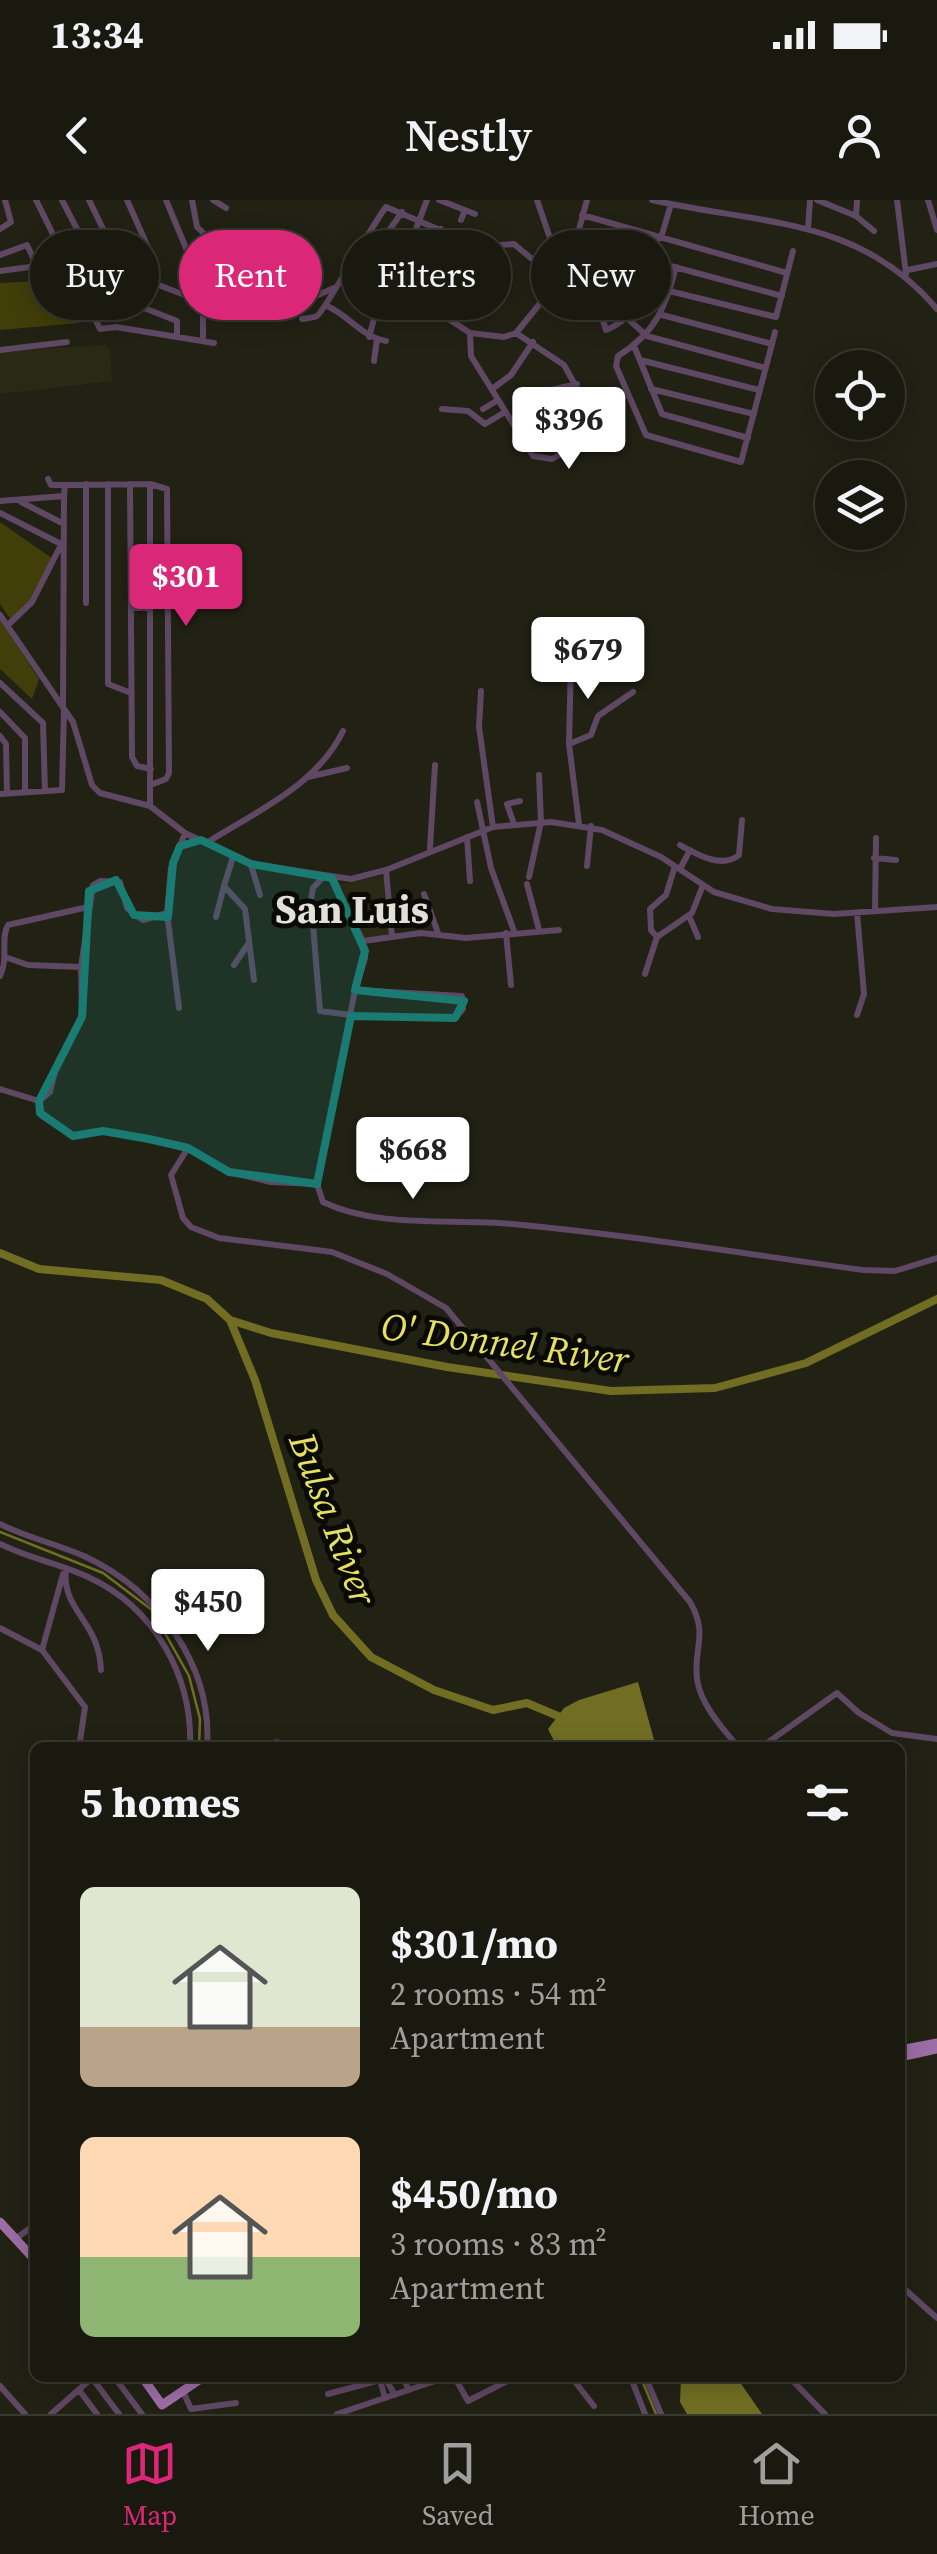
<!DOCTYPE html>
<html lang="en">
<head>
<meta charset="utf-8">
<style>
	:root { --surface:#19190f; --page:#222218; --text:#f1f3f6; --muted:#9fa09e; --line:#37382f; --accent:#db2777 }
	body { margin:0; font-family:"Source Serif 4",serif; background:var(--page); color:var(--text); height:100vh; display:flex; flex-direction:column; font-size:38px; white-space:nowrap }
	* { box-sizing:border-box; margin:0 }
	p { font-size:32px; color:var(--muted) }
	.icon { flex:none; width:55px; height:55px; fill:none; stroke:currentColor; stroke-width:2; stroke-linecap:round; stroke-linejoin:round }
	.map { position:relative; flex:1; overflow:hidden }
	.side { position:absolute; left:30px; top:1542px; width:875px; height:640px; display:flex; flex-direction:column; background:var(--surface); border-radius:15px; box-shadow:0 5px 25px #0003,0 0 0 2px var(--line) }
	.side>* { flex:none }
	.hud { position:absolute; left:30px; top:30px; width:878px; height:90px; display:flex; gap:20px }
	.fabs { position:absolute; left:815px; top:150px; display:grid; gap:20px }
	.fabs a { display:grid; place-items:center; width:90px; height:90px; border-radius:50%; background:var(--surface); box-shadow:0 5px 25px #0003,0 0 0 2px var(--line); font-size:50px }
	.price { position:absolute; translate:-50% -85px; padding:0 22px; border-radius:10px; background:#fff; color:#222; font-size:32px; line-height:65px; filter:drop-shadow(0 2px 5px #0008) }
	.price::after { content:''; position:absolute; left:50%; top:60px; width:30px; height:22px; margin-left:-15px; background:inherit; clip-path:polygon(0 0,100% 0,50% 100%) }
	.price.selected { background:var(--accent); color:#fff }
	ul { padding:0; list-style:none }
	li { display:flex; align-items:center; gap:30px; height:250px; padding:0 50px }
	li span { display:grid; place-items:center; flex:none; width:280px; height:200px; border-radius:15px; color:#555 }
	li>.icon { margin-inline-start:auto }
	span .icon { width:120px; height:120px; fill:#fffc; stroke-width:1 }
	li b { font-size:42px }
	h2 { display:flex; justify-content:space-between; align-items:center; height:120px; padding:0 50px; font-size:42px }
	.tag { padding:0 35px; border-radius:45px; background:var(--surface); box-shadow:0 5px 25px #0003,0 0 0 2px var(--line); font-size:35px; line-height:90px }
	.tag.selected { background:var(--accent); color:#fff }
	.status { display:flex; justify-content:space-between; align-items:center; height:70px; padding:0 50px; background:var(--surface); direction:ltr }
	.status svg { height:28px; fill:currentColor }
	header { display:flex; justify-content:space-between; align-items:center; height:130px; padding:0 50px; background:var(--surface); font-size:45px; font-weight:600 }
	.menu { display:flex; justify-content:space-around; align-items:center; height:140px; border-top:2px solid var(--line); background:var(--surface); font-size:28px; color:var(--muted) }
	.menu a { display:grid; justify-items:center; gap:5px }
	.menu .selected { color:var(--accent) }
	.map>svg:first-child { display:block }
</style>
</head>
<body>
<div class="status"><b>13:34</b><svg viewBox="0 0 49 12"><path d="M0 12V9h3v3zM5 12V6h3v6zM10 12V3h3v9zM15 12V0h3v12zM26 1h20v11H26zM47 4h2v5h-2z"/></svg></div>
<header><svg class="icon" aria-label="back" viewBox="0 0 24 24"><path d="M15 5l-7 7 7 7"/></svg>Nestly<svg class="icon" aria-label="person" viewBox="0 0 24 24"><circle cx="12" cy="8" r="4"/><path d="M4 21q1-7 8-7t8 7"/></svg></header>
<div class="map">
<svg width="937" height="2214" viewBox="0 0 937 2214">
	<rect width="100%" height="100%" fill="#212114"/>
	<!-- built -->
	<path fill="#2a2915" d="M653,67L671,73L661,106L643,101Z
		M105,145L110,149L112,181L0,194V151Z
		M383,676L389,734L363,740L340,684Z"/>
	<!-- green -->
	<path fill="#403e09" d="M56,80L79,123L0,130V83Z
		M0,322L53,359L20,418L13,423L0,404Z
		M0,419L39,479L32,499L0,469Z"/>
	<!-- water -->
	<path fill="#716e24" d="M638,1482L656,1547H557L548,1529L564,1508L579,1500Z
		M681,2178H737L762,2214H687L680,2202Z"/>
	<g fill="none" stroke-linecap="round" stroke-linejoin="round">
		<!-- stream -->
		<path stroke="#716e24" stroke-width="2.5" d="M0,1332L103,1373L152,1410L189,1476L200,1519L199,1548
			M641,2178L656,2214"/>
		<!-- river -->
		<path stroke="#716e24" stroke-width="8" d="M0,1053L39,1069L161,1080L207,1099L230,1120L271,1133L447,1167L611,1191L715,1188L806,1163L937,1099
			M230,1120L255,1180L316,1380L333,1415L371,1457L434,1490L493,1510L527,1503L565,1519"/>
		<!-- minor -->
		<path stroke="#5f4863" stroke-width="6" d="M36,0L100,129L116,127L214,143
			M62,0L93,60L203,102V141
			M89,0L106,35
			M127,0L155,63
			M166,0L203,89
			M192,0L197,27C213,40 222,63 219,83
			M213,0L226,8
			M439,0L475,14
			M587,0L575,44L621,59
			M652,0C762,25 858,16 937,109
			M817,0L856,16L874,31
			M897,0L906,74
			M928,0L937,30
			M582,15L787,73
			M856,16L857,0
			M461,20L465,10
			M629,28L621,59L598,105L606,130C646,114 648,75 658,37
			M0,29L11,22L5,0
			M808,29L810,0
			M661,38L671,4
			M490,46L514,44L532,59L555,62
			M0,55L27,45L37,66L0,71
			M353,55L385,69
			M652,61L782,96
			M367,62L402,12
			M64,63L87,52
			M222,69L228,53
			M908,70L937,64
			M587,79L606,88
			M378,81L414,34L427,0
			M308,82L318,91
			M392,86L441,29
			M79,89L91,87L177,121V137
			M669,91L776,117L793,51
			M299,97L309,99L334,88
			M327,106C350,116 360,136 386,141
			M432,108L470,133L504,137L516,133L547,95L553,79V47L537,0
			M440,115L457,85L480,90V99
			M662,115L772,144L741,262L646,235L616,166L618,156C655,133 665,109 676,67
			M302,119C306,118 314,118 317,116C324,112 373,23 386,7L454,36L406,92L344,69
			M628,119L647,136L765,168
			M470,133L471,156L533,256L552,259L586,240L592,215L564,165L516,133
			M369,137L376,112
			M772,144L775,132
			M634,146L662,214L748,238
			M0,150L67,142
			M640,160L759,190
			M374,161L377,139
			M492,189L511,175L533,142
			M651,189L754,214
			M547,191L577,184
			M442,209L468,211L485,224L505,212
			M483,209L498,200
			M48,279L51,285H65
			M86,284V403
			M108,284V484L131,493
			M130,284L132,557L137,566L151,569
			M150,284L167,289L169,573L166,579L153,584
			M64,296L65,285L150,284V606
			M0,301L64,296L63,505
			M21,302L64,324
			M0,313L61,344
			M131,408H150
			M0,415L73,522L92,585L100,593L150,606L185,633L251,664L351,679L386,670L493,627L551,622L602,630L661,657L714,692L772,709L834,714L937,707
			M8,425L32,402L61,345
			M0,483L43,523L45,591
			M481,491L479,527L493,627
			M0,512L25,538V592
			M0,536L6,544L7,594
			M569,543L571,461
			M308,577L347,568
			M0,594L62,590L64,510
			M477,602L491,668L514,731
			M514,624L507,604L520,601
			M579,624L569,544L591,535L598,516L633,492
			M467,637L470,681
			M208,642C257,611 317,585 343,531
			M680,645C698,655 722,669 739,655L742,620
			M430,648L435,565
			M233,657L224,686L245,709L254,780
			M874,658L896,660
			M251,665L260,695
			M587,666L591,626
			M680,669L690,650
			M386,670L392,737
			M324,676L313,688L311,700L320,811L351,815
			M529,677L541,622L539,575
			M332,679L363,741L365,758L355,790L317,984L323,1002C379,1029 452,1018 512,1024C630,1035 746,1054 863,1070L895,1071L937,1058
			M527,684L539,730
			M424,694L438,733
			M875,711L876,638
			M167,713L179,808
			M689,716L698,737
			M216,717L224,686
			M506,733L511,785
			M657,737L651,730L650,709L666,695L675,666
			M363,741L421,733L466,738L559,730
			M5,757L28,765L81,767
			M234,765L248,744
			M645,774L657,737L692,713L703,685
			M0,776C9,759 0,738 8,725L88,707
			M857,815L864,794L857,713
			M351,816L455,818L463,809L462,796L355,790
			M0,889L39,901L50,892L56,867L82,817L81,767L93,685L100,681L120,682L127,708L143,720L167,713L171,668L185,633
			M39,901L42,916L73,936L103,931L149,939L188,948L229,972L271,982L317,984
			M188,948L171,975L183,1018L191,1027L219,1038L332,1052L387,1074L446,1108L690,1402C709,1435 693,1447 697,1479C700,1504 724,1530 739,1548
			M0,1324C27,1338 58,1344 86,1357C158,1391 213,1466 207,1548
			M0,1344C28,1358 60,1364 88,1377C154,1407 193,1476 190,1548
			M66,1368C61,1412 99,1419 101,1470
			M0,1428L42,1450L85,1507L79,1548
			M42,1450L63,1374
			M261,1548L277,1542L296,1548
			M760,1548L837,1493L859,1513L892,1533L937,1539
			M15,2039L29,2029
			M900,2085L937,2118
			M92,2178L119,2214
			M115,2178L142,2214
			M385,2178L395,2195
			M403,2178L409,2190
			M455,2178L468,2201L513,2178
			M572,2178L594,2206
			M631,2178L645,2214
			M646,2178L661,2214
			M790,2178L825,2214
			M0,2186L25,2214
			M79,2190L97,2214
			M183,2191L191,2209L236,2203
			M328,2194L380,2180L385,2198
			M51,2214L92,2178
			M337,2214L444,2178"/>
		<!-- major -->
		<path stroke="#9d6da6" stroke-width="9" d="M900,1850L937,1843
			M900,1857L937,1849
			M0,2022L35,2060
			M143,2178L162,2205L202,2178"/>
	</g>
	<!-- marked area -->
	<path fill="#1a7b73" fill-opacity="0.2" stroke="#1a7b73" stroke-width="8" stroke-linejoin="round" d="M201,640L251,664L332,678L365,751L355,790L464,801L455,818L351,816L317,984L229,972L188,948L149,939L103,931L73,936L40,913L39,901L82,817L89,691L116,680L134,715L168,717L173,663L180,646Z"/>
	<g text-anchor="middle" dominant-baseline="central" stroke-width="10" stroke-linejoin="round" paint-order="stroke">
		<!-- water labels -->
		<g font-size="38" font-style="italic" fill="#e5e061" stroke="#0a0a05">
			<text transform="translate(505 1143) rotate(8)">O' Donnel River</text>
			<text transform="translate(333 1319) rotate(69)">Bulsa River</text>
		</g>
		<!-- quarter labels -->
		<g font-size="40" font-weight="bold" fill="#e1e1d8" stroke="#0a0a05">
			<text x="352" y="709">San Luis</text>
		</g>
	</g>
</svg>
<div class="fabs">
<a><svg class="icon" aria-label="locate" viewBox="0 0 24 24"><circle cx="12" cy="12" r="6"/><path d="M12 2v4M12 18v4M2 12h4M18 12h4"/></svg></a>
<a><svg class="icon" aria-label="layers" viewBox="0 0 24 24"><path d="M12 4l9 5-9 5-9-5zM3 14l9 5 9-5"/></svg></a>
</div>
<b class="price" style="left:569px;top:272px">$396</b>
<b class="price selected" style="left:186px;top:429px">$301</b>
<b class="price" style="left:588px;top:502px">$679</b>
<b class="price" style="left:413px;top:1002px">$668</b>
<b class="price" style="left:208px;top:1454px">$450</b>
<div class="hud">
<a class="tag">Buy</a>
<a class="tag selected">Rent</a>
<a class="tag">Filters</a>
<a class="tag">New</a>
</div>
<section class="side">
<h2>5 homes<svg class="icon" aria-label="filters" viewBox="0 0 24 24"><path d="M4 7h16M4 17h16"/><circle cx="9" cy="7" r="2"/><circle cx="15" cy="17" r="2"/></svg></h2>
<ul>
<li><span style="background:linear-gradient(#dfe7d0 70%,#b9a48a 0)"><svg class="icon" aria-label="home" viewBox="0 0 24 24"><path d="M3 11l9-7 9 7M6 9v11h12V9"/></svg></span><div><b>$301/mo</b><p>2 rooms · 54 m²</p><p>Apartment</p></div></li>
<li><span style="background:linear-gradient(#ffd9b3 60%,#8fb573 0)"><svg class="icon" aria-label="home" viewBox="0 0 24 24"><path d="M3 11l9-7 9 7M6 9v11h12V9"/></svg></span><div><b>$450/mo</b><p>3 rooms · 83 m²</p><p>Apartment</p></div></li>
</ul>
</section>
</div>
<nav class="menu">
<a class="selected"><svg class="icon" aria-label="map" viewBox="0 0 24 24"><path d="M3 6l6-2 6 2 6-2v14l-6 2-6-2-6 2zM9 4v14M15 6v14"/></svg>Map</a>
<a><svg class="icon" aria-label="saved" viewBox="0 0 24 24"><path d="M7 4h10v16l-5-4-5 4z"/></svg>Saved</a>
<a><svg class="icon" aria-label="home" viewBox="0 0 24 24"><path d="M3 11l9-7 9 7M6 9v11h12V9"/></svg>Home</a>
</nav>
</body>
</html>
